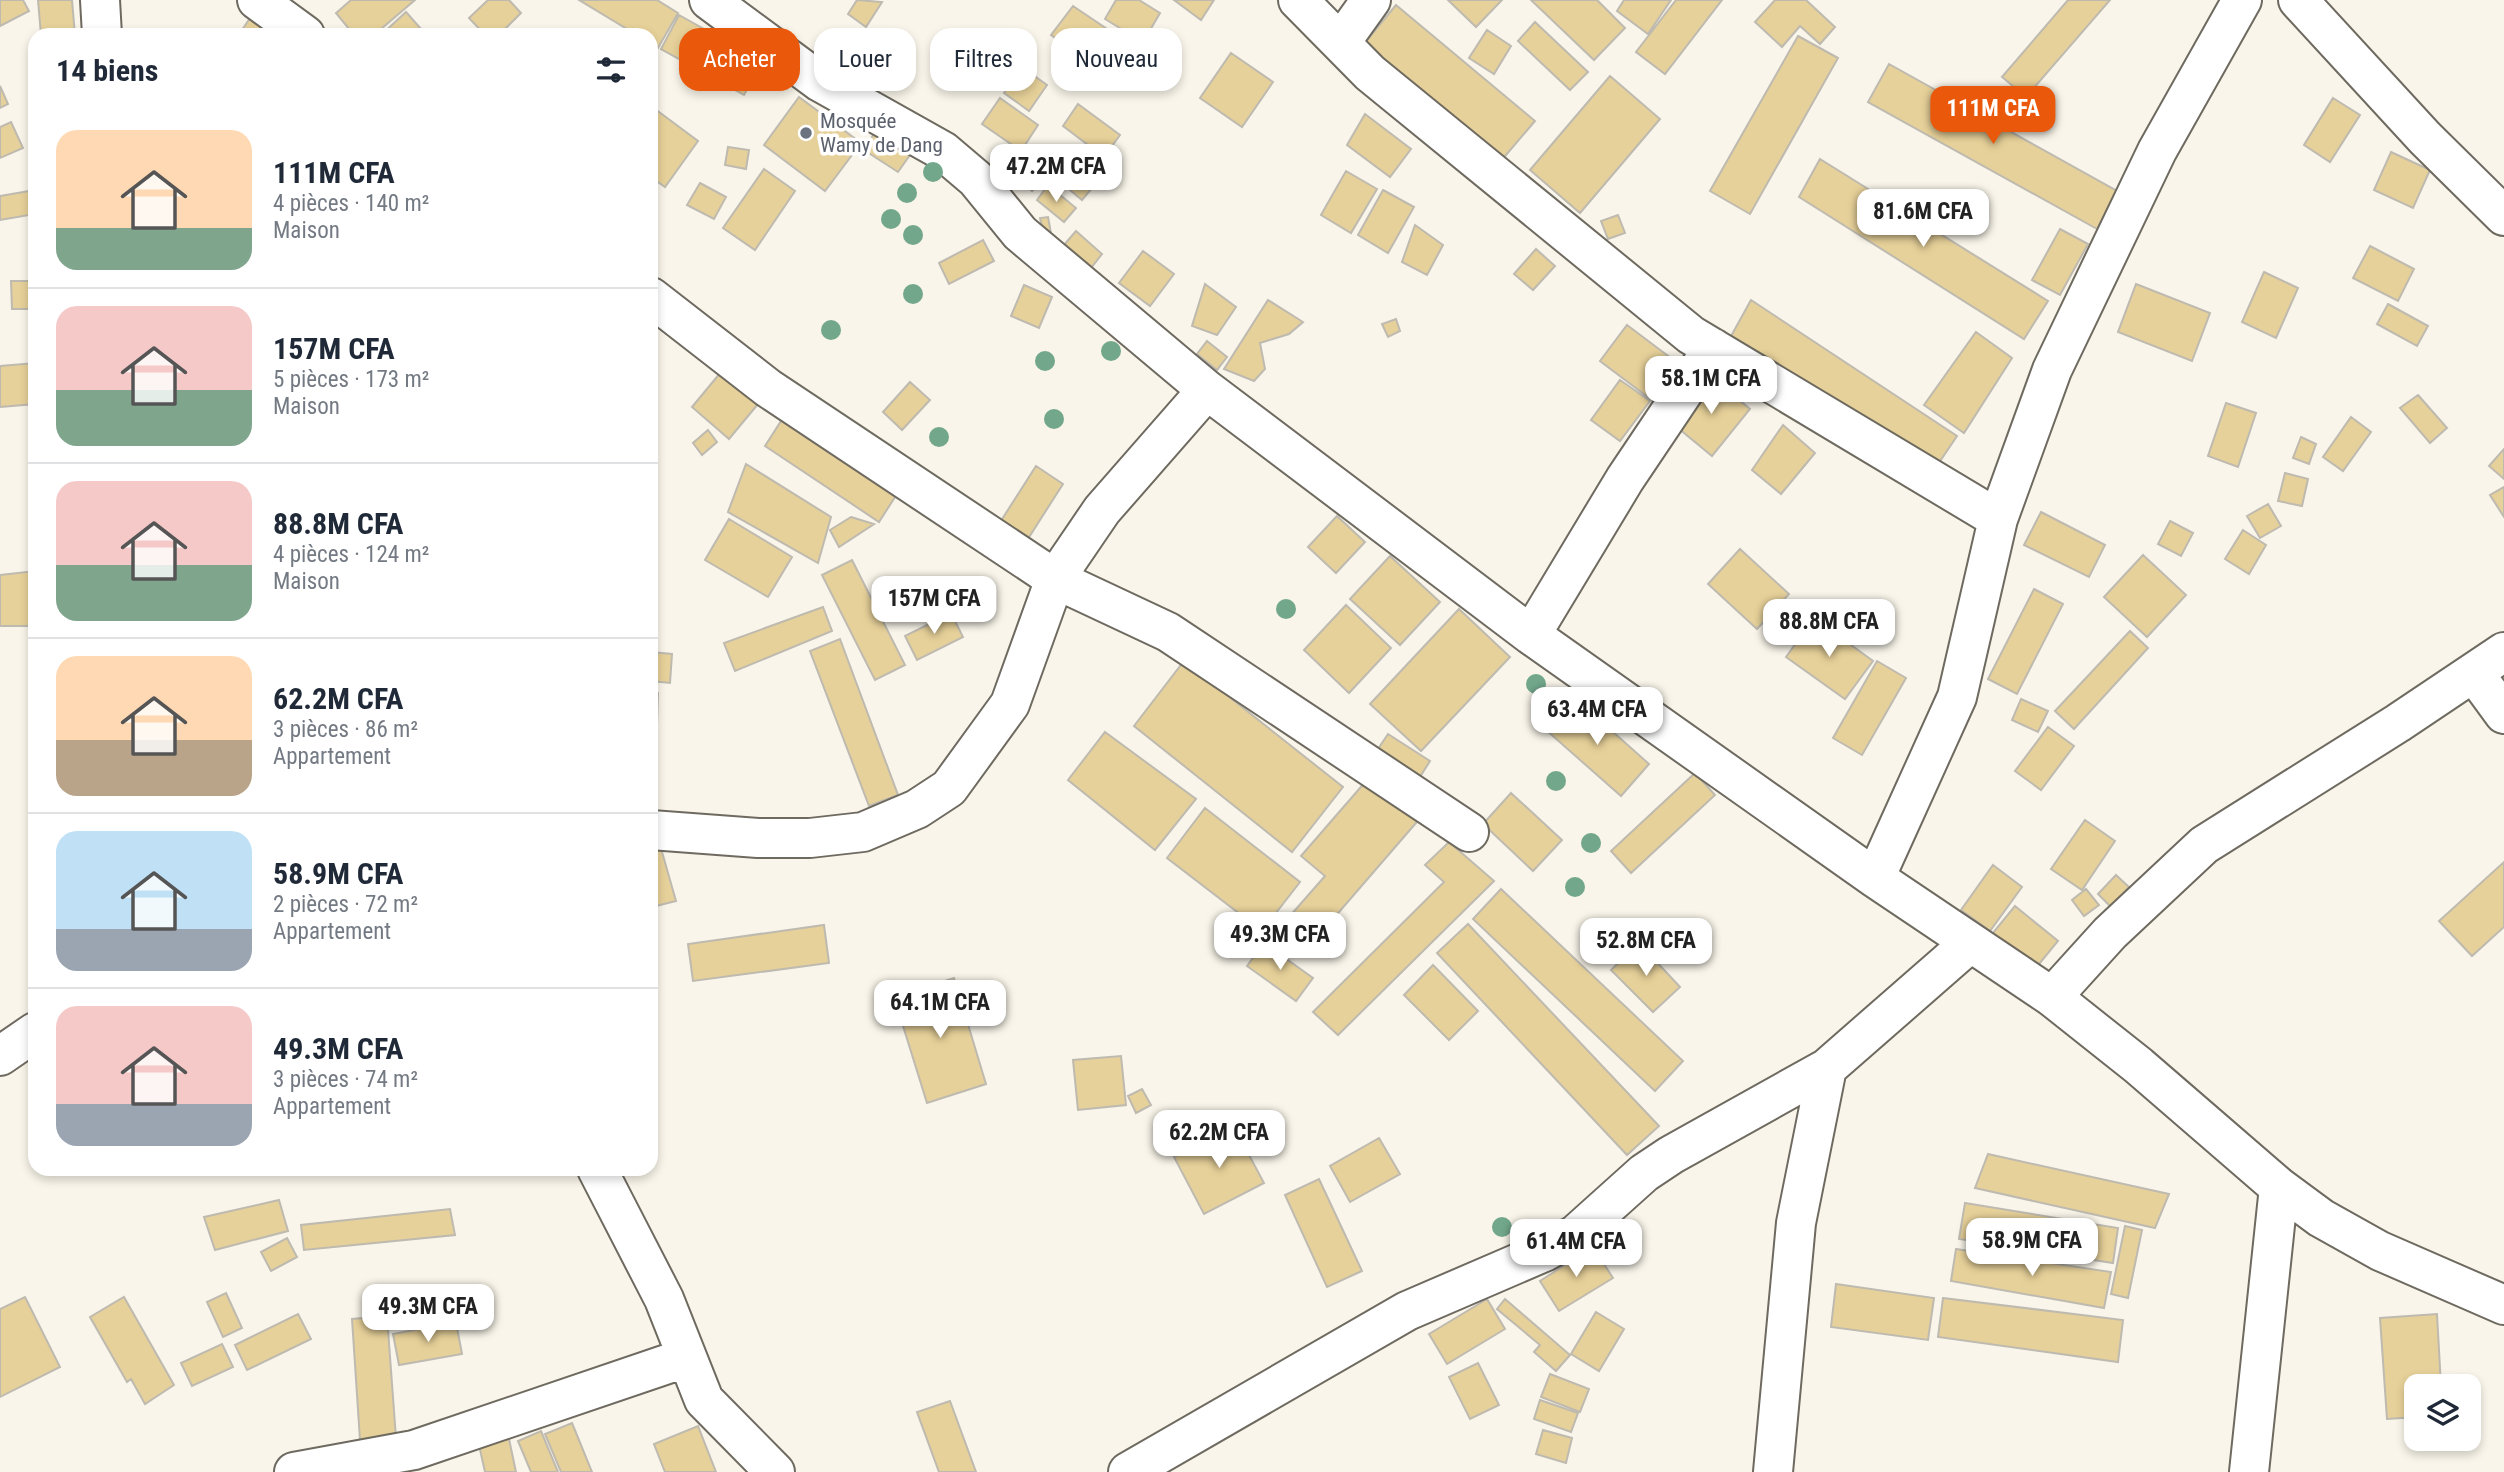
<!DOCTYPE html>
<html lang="fr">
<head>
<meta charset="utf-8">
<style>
	:root { --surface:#fff; --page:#f2f2f3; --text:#1f2937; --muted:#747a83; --line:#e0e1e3; --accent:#ea580c }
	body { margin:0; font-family:"Roboto Condensed",sans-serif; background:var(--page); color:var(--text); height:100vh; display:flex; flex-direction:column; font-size:26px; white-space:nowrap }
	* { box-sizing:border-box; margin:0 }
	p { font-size:23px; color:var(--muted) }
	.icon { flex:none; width:38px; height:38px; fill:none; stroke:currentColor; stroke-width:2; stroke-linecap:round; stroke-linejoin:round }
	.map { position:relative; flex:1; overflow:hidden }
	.panel { position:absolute; left:28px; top:28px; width:630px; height:1148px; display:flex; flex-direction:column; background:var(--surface); border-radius:21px; box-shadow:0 4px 10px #0003 }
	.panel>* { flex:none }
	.top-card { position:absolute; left:679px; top:28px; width:665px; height:63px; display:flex; gap:14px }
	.buttons { position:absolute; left:2404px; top:1374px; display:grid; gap:14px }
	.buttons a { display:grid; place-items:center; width:77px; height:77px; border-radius:14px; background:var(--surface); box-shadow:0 4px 10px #0003; font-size:35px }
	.price { position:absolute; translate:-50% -60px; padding:0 16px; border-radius:14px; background:#fff; color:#222; font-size:23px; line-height:46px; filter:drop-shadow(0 2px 4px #0008) }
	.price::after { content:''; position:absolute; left:50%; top:42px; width:21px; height:16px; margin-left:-10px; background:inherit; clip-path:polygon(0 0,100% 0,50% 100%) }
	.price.active { background:var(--accent); color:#fff }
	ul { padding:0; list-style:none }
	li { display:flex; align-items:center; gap:21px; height:175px; padding:0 28px }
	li+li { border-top:2px solid var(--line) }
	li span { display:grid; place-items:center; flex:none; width:196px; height:140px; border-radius:21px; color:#555 }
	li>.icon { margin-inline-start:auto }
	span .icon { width:84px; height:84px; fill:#fffc; stroke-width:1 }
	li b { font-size:30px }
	h2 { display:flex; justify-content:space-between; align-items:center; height:84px; padding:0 28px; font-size:30px }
	.chip { padding:0 24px; border-radius:21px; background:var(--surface); box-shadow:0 4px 10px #0003; font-size:24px; line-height:63px }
	.chip.active { background:var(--accent); color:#fff }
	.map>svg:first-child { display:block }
</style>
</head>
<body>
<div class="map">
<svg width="2504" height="1472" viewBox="0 0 2504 1472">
	<rect width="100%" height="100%" fill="#f9f5ea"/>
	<!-- building -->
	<path fill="#e7d19a" stroke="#bebab0" stroke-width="2" d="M0,0H23L29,11L0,26Z
		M38,0H72L75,35H41Z
		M351,0H415L374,35H354L336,13Z
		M488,0H509L521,13L499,35H485L469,18Z
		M579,0H657L678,13L658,48L651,44V35H637Z
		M857,0L882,2L866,27L848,14Z
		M1116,0H1139L1160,13L1143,42L1105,19Z
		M1174,0H1214L1201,20Z
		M1448,0H1502L1476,27Z
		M1531,0H1597L1625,28L1594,60Z
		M1624,0H1671L1648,34L1617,11Z
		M1676,0H1722L1665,74L1636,52Z
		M1775,0H1806L1835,27L1820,44L1800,26L1782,47L1755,22Z
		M2068,0H2110L2026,97L2002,77Z
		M1396,5L1535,121L1500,162L1362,46Z
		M1073,6L1119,37L1098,68L1051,35Z
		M406,12L421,29L414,35H381Z
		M679,15L763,62L744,95L661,49Z
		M250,18L272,35H248L242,30Z
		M1535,22L1588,72L1570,90L1518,41Z
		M1487,30L1511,46L1494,74L1469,58Z
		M1798,36L1838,58L1750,214L1710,191Z
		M1231,53L1273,82L1242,127L1200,98Z
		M1889,64L2117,191L2097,229L1868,102Z
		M1022,67L1047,85L1029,111L1004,93Z
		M1610,76L1660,119L1580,213L1530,170Z
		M0,86L8,104L0,108Z
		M799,97L861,143L825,191L764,145Z
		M1000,98L1038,125L1021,151L982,124Z
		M2333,98L2360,115L2330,162L2304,145Z
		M1078,104L1120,135L1104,157L1063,126Z
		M651,106L698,141L665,187L651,177Z
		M1365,114L1411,149L1390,177L1347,145Z
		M11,122L23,148L0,158V127Z
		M875,132L910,155L898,172L864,150Z
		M728,147L749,150L746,169L725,165Z
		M1072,150L1102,176L1082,200L1052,175Z
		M2391,152L2430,170L2413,208L2374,190Z
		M1024,153L1047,175L1032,191L1009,168Z
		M1820,159L2048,301L2024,339L1799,197Z
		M764,169L795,191L755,250L723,228Z
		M1346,171L1377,189L1351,233L1321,215Z
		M700,183L726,197L714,219L687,205Z
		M1048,185L1076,208L1064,222L1037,200Z
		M35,190V214L0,220V196Z
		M1383,190L1414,207L1388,253L1358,235Z
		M1618,215L1625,233L1608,239L1601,221Z
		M1048,217L1051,233L1044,235L1040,218Z
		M1415,225L1443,245L1427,275L1402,262Z
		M2060,229L2088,244L2060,295L2032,280Z
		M1076,231L1102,254L1091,268L1064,245Z
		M983,240L994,261L949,284L939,263Z
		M2370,246L2414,269L2398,301L2353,278Z
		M1536,249L1555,266L1533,290L1514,274Z
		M1143,251L1174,274L1150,306L1119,283Z
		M2264,272L2298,288L2276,338L2242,322Z
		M11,281H35V309H12Z
		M1205,284L1236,307L1217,335L1192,326Z
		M2136,284L2210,313L2192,361L2118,332Z
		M1024,285L1052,297L1039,328L1011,316Z
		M1268,300L1303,322L1289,334L1260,343L1265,369L1254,381L1224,369Z
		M1751,300L1957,436L1932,473L1730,338Z
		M2388,304L2428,326L2417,346L2377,324Z
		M1396,319L1400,331L1388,337L1382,324Z
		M1627,325L1684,368L1657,404L1600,361Z
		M1976,332L2012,358L1964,433L1924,405Z
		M1207,341L1227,357L1217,370L1197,354Z
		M35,363V404L0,407V366Z
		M721,372L758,404L729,439L692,407Z
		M1710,376L1750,409L1712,456L1672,423Z
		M1620,380L1650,401L1620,441L1591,420Z
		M910,382L930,400L902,430L883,412Z
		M2418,395L2447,428L2430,443L2400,408Z
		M2226,403L2256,413L2238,467L2208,456Z
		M2351,417L2371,432L2343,471L2323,457Z
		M783,418L897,494L879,522L765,446Z
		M1783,425L1815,453L1781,494L1752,470Z
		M708,430L717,442L702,455L693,443Z
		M2301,437L2316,444L2309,464L2293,458Z
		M2504,449V479L2489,466Z
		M746,464L831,517L818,563L728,512Z
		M1036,466L1063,484L1024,545L997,527Z
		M2285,473L2308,479L2302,506L2278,501Z
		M2504,487V517L2490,495Z
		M2268,504L2281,526L2260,538L2247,516Z
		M2041,512L2105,545L2089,577L2024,545Z
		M1337,516L1365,542L1336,573L1308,547Z
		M851,517L874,524L839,547L830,530Z
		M729,519L792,557L768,597L705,560Z
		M2170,521L2193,533L2181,556L2158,544Z
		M2243,530L2266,545L2249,574L2225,559Z
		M1740,549L1789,594L1757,629L1708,584Z
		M2143,555L2186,595L2147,637L2104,597Z
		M1390,556L1440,602L1400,645L1350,599Z
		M852,560L905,665L875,680L822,575Z
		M35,571V622L27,626H0V575Z
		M2034,589L2063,604L2017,694L1988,679Z
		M1346,605L1391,648L1349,693L1304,650Z
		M823,607L832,631L735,671L724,643Z
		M1459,609L1510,657L1421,751L1370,704Z
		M951,613L963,637L917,660L905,636Z
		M1814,618L1873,661L1845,699L1786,657Z
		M2130,631L2148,648L2074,729L2055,711Z
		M840,639L898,795L869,806L810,651Z
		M651,652L672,654L670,683L651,681Z
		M1184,661L1343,787L1292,852L1134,726Z
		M1877,661L1906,678L1862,755L1833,738Z
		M651,693H658L657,725H651Z
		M1574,697L1649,764L1621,796L1546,730Z
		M2021,699L2048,711L2038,732L2012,720Z
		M2048,727L2074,746L2041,790L2015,771Z
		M1105,732L1196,799L1155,850L1068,780Z
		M1388,734L1430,761L1418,780L1376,752Z
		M1373,773L1422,816L1301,956L1275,933L1325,876L1301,856Z
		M1695,773L1715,795L1631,873L1611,851Z
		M1511,793L1562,840L1533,871L1483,824Z
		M1205,808L1300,882L1262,931L1167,858Z
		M2085,820L2115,841L2082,890L2051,869Z
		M1449,842L1494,881L1338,1035L1313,1012L1444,882L1425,865Z
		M660,845L676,901L656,906L651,888V847Z
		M2504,862V927L2472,956L2439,921Z
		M1993,865L2022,887L1990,931L1961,910Z
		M2116,875L2129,887L2111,907L2098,894Z
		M1501,889L1683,1061L1655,1091L1473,919Z
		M2086,889L2099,905L2084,916L2072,900Z
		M2015,906L2058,941L2035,969L1992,934Z
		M1468,924L1659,1126L1627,1155L1437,953Z
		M824,925L829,963L693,981L688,944Z
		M1264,943L1313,978L1296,1001L1247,966Z
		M1639,943L1680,987L1653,1012L1611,970Z
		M1433,965L1478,1011L1449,1040L1404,995Z
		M954,978L986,1084L927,1103L894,997Z
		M1121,1056L1126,1105L1078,1110L1073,1060Z
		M1142,1089L1151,1105L1136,1113L1128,1096Z
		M1233,1125L1264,1183L1204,1214L1174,1157Z
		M1379,1138L1400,1174L1350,1202L1330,1166Z
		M1988,1154L2169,1194L2155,1228L1975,1188Z
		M1319,1179L1362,1271L1327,1287L1285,1195Z
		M279,1200L288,1231L215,1250L204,1217Z
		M1965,1203L2118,1228L2113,1263L1959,1239Z
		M450,1209L455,1235L304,1250L301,1225Z
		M2125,1226L2142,1230L2128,1298L2111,1294Z
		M287,1238L297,1257L271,1271L261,1252Z
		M1593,1247L1613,1278L1559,1311L1540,1281Z
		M1956,1249L2111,1272L2104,1308L1951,1281Z
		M1836,1284L1934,1298L1928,1340L1831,1327Z
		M226,1293L242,1328L223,1337L207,1302Z
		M25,1297L60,1367L0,1397V1309Z
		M124,1297L174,1385L145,1404L131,1379L127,1382L90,1317Z
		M1943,1298L2123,1320L2118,1362L1938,1337Z
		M1487,1299L1505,1329L1447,1364L1429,1334Z
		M1505,1299L1570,1355L1556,1371L1534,1352L1540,1345L1497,1309Z
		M1596,1312L1624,1329L1599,1371L1571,1354Z
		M298,1314L311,1339L247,1370L235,1345Z
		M2437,1314L2441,1386H2417V1417L2387,1419L2380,1318Z
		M387,1316L396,1438L360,1440L352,1319Z
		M456,1322L462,1354L399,1365L393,1334Z
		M222,1344L233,1367L192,1386L181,1363Z
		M1478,1363L1499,1405L1470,1419L1449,1377Z
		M1550,1374L1589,1389L1580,1412L1541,1397Z
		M1540,1400L1578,1413L1571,1432L1534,1419Z
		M950,1401L976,1472H939L917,1412Z
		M572,1423L592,1472H561L545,1434Z
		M698,1426L716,1472H665L654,1444Z
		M1543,1430L1572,1438L1566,1463L1536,1454Z
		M541,1431L558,1472H531L518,1441Z
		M509,1439L516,1472H485L479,1445Z"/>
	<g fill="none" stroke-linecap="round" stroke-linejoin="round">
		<defs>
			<path id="street" d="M100,0L102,35
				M257,0L305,35
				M709,0L820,82L943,151L976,179L1020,233L1207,390L1531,635L1875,878L2052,997L2139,1066L2279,1187L2321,1218L2380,1251L2504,1305
				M1298,0L1370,73L1691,335L1998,519
				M2298,0L2425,138L2504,216
				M1341,42L1371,0
				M651,297L768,388L1055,579L1168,632L1469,832
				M1531,635L1625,479L1713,348
				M2474,673L2504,714
				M651,830L758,838H810L863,832L917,809L949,788L1010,704L1055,579L1102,510L1207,390
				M1875,878L1957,697L1998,519L2052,370L2157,151L2242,0
				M2052,997L2110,933L2204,845L2398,723L2504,652
				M0,1056L35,1032
				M597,1169L664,1299L704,1400L775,1472
				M294,1472L414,1450L685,1358
				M1128,1472L1407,1311L1544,1252L1575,1235L1644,1173L1671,1155L1827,1068L1970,943
				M1773,1472L1796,1223L1827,1068
				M2249,1472L2279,1187"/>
		</defs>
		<!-- street casing -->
		<use href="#street" stroke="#6e6a60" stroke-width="42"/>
		<!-- street -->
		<use href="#street" stroke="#fff" stroke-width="38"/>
	</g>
	<!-- trees -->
	<g fill="#72a78b">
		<circle cx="933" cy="172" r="10"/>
		<circle cx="907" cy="193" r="10"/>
		<circle cx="891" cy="219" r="10"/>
		<circle cx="913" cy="235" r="10"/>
		<circle cx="913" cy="294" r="10"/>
		<circle cx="831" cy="330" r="10"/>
		<circle cx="1111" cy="351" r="10"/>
		<circle cx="1045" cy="361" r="10"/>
		<circle cx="1054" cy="419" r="10"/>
		<circle cx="939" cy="437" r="10"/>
		<circle cx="1286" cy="609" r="10"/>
		<circle cx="1536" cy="684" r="10"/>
		<circle cx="1556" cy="781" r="10"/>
		<circle cx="1591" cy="843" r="10"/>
		<circle cx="1575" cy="887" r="10"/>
		<circle cx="1502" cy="1227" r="10"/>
	</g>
	<!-- markers -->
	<circle fill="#6b7280" stroke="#fff" stroke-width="2.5" cx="806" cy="133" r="7"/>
	<g text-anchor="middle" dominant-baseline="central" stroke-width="7" stroke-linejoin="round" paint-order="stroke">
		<!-- worship labels -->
		<g font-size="21" fill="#5b616d" stroke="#fff" text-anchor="start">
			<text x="820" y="121">Mosquée<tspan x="820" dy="24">Wamy de Dang</tspan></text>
		</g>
	</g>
</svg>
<div class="buttons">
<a><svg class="icon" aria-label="layers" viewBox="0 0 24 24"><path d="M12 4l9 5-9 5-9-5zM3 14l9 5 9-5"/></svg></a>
</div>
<b class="price active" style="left:1993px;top:146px">111M CFA</b>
<b class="price" style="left:1056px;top:204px">47.2M CFA</b>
<b class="price" style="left:1923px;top:249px">81.6M CFA</b>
<b class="price" style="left:1711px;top:416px">58.1M CFA</b>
<b class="price" style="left:934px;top:636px">157M CFA</b>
<b class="price" style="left:1829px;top:659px">88.8M CFA</b>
<b class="price" style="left:1597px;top:747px">63.4M CFA</b>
<b class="price" style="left:1280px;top:972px">49.3M CFA</b>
<b class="price" style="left:1646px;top:978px">52.8M CFA</b>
<b class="price" style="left:940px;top:1040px">64.1M CFA</b>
<b class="price" style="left:1219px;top:1170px">62.2M CFA</b>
<b class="price" style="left:2032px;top:1278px">58.9M CFA</b>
<b class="price" style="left:1576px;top:1279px">61.4M CFA</b>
<b class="price" style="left:428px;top:1344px">49.3M CFA</b>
<div class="top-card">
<a class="chip active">Acheter</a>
<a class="chip">Louer</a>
<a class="chip">Filtres</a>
<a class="chip">Nouveau</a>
</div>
<section class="panel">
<h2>14 biens<svg class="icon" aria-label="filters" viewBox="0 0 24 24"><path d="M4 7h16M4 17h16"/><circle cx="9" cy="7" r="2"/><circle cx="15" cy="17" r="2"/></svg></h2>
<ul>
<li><span style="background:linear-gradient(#ffd9b3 70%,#7fa58c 0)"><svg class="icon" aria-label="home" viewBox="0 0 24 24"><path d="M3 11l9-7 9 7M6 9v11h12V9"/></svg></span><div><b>111M CFA</b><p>4 pièces · 140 m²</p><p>Maison</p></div></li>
<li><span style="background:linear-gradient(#f6c9c9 60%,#7fa58c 0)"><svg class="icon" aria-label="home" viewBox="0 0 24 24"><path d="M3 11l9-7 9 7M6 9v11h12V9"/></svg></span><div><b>157M CFA</b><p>5 pièces · 173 m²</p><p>Maison</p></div></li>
<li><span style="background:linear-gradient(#f6c9c9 60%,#7fa58c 0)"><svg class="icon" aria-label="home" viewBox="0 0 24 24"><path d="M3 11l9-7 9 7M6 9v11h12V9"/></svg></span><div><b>88.8M CFA</b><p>4 pièces · 124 m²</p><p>Maison</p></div></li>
<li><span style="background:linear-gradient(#ffd9b3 60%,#b9a48a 0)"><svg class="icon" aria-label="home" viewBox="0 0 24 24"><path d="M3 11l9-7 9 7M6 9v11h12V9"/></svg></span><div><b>62.2M CFA</b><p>3 pièces · 86 m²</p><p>Appartement</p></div></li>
<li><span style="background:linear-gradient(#bfe0f5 70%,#9aa5b1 0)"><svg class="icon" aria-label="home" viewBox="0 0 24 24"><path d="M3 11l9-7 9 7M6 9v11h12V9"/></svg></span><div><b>58.9M CFA</b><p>2 pièces · 72 m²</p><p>Appartement</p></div></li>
<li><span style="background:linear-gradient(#f6c9c9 70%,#9aa5b1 0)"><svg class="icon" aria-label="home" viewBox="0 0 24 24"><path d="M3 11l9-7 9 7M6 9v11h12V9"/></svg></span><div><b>49.3M CFA</b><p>3 pièces · 74 m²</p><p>Appartement</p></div></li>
</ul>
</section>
</div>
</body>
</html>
